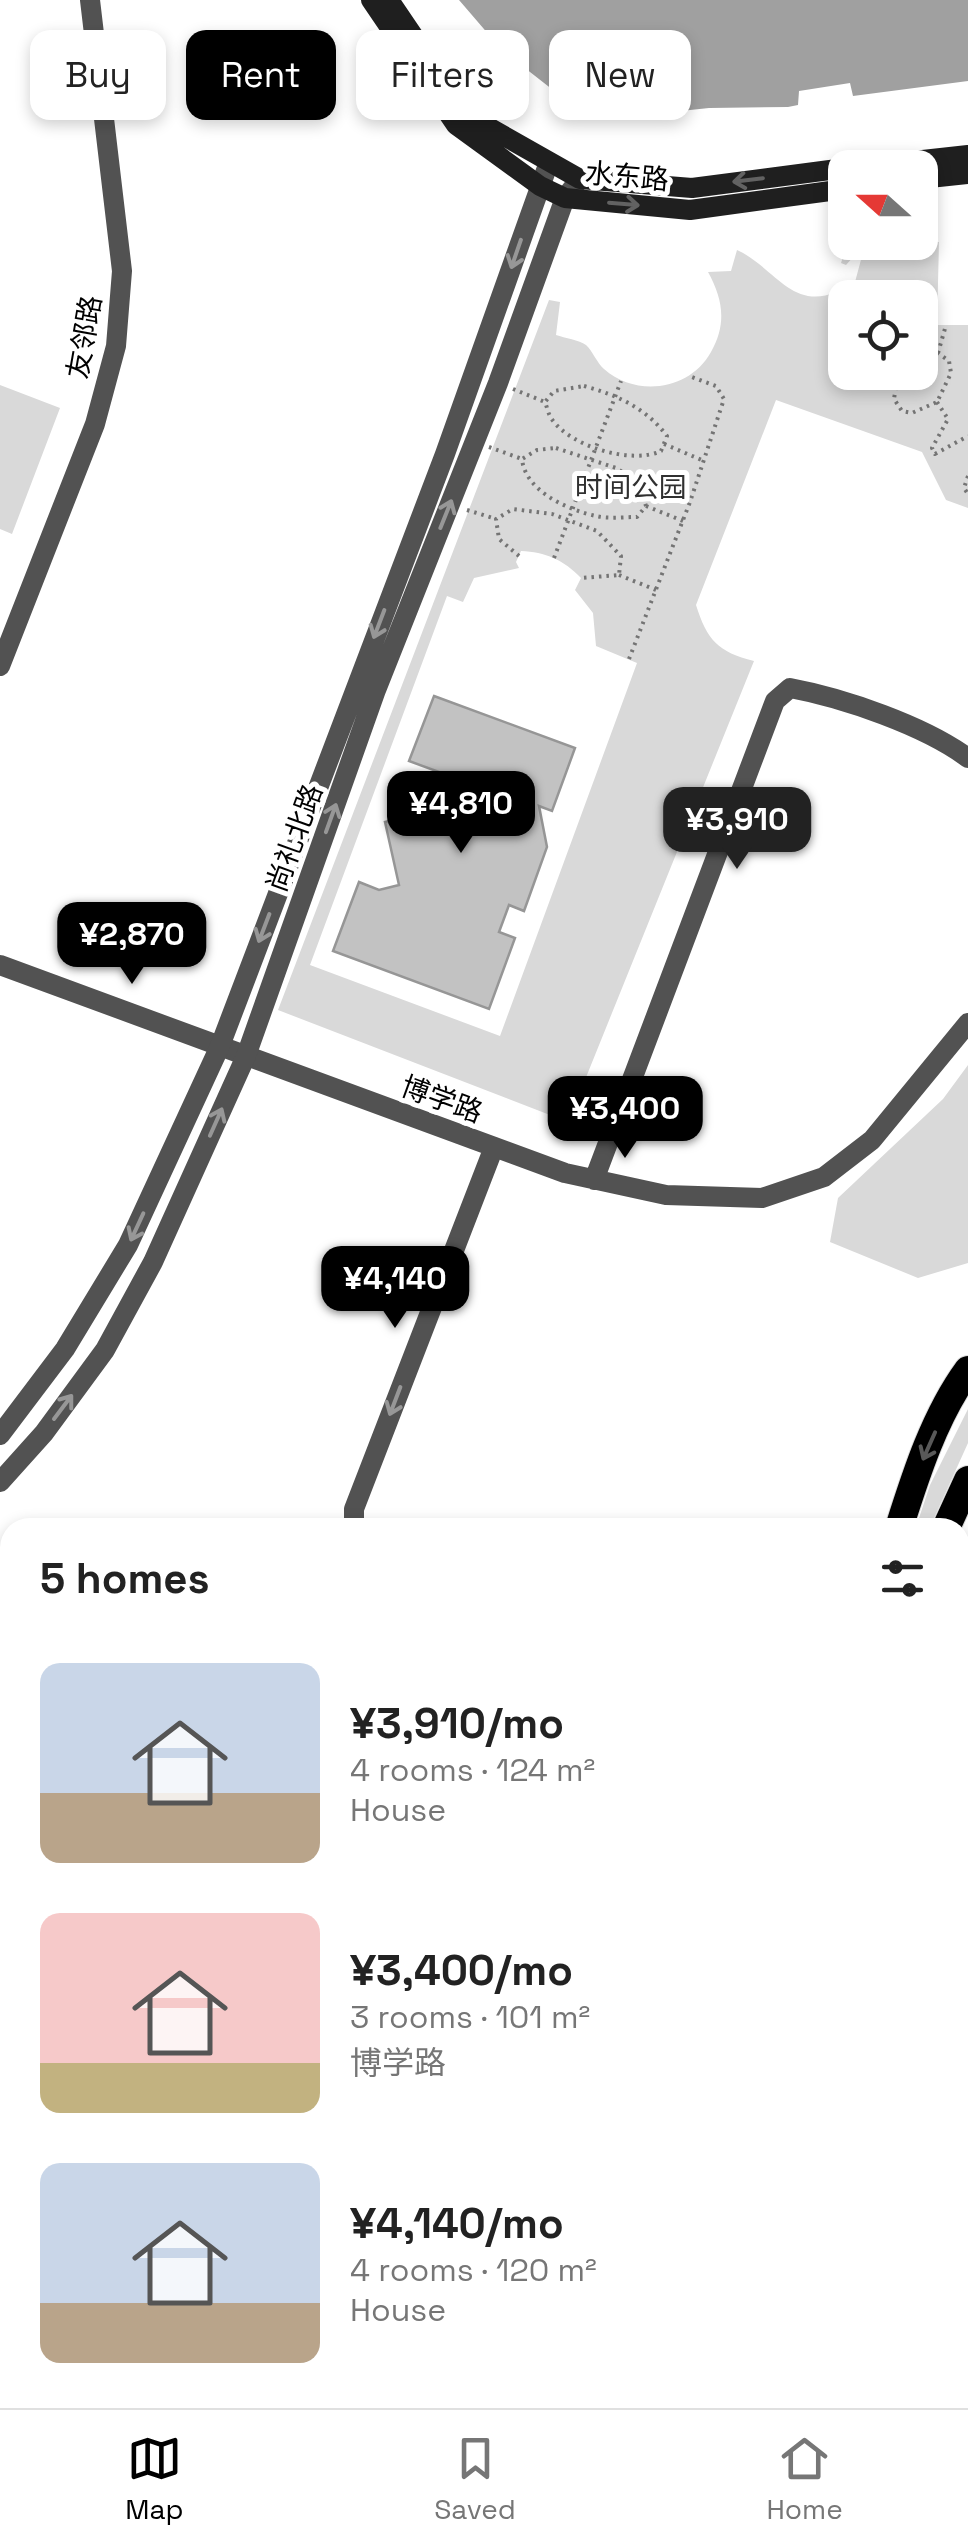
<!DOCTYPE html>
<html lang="en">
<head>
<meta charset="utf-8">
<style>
	:root { --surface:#fff; --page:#f6f6f6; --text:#222; --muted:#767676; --line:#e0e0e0; --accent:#000 }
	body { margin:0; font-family:"Space Grotesk","Noto Sans SC",sans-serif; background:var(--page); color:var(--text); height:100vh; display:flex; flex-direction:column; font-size:38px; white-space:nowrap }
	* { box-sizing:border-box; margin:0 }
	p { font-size:32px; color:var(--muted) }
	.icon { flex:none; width:55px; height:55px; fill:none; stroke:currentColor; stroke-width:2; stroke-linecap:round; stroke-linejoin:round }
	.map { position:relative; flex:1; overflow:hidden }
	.details { position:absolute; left:0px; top:1518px; width:970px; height:892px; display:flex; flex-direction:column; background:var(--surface); border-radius:30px 30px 0 0; box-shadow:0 5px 15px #0003 }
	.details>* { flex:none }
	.guide { position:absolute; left:30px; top:30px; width:910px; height:90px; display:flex; gap:20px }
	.needle { width:65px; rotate:291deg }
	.tools { position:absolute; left:828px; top:150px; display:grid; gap:20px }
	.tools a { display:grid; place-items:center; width:110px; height:110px; border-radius:20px; background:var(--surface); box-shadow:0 5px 15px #0003; font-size:50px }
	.price { position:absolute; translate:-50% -85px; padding:0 22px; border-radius:20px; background:var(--accent); color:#fff; font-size:32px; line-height:65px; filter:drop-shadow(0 2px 5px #0008) }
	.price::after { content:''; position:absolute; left:50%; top:60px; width:30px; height:22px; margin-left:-15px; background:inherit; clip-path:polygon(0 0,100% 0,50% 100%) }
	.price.active { background:#222; color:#fff }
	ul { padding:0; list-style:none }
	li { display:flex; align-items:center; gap:30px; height:250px; padding:0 40px }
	li span { display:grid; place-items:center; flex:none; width:280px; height:200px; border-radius:20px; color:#555 }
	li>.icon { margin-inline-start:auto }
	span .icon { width:120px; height:120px; fill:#fffc; stroke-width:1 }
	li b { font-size:42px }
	h2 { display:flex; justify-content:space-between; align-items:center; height:120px; padding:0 40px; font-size:42px }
	.tag { padding:0 35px; border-radius:20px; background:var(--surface); box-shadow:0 5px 15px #0003; font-size:35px; line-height:90px }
	.tag.active { background:var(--accent); color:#fff }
	.menu { display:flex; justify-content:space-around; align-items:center; height:140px; border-top:2px solid var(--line); background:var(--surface); font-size:28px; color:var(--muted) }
	.menu a { display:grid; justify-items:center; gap:5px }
	.menu .active { color:var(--accent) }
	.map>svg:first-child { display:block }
</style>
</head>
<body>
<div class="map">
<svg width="968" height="2408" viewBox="0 0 968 2408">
	<rect width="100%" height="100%" fill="#fff"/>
	<!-- green -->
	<path fill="#d9d9d9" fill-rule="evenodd" d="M939,242L937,325H968V508L946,500L922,452L776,400L696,605C707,640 718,652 754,661L568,1122L278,1010L549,300L560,302L556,335C565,338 579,340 586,345C592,350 597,363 604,369C637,398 690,390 711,352C727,324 723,299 708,272L731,271L737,250C773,266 792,311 836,292L845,304V372L893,373L904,384L916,383L925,366L920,355V298L869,297L855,282L862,256H854L846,265L841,263L844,254L856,244ZM521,551C545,552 564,560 581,578L575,590L593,613L596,646L637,663L500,1036L310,965L447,596L463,602L474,578L519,568L516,562Z
		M0,385L60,408L12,534L0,529Z
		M968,1065V1263L918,1278L830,1242L838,1198L943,1099Z
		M968,1409V1443L930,1527H916L930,1485Z
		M960,1759L968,1777V1894L960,1901Z"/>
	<!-- water -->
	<path fill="#a0a0a0" d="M459,0H968V81L853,96L850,83L799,91L798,105L788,107L709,108L643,115L609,106V94L578,84L553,90L502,50Z"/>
	<!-- building -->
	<path fill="#c2c2c2" stroke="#969696" stroke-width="2.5" d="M434,696L575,748L552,811L539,806L547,847L524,911L509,905L499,932L515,938L489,1009L333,951L359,882L379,890L399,885L385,822L438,810L450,776L409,761Z"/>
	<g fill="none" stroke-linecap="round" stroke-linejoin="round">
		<defs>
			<path id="trunk" d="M899,1528C916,1474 935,1415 968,1370
				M946,1528L968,1480
				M960,1699L968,1715
				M0,2259L10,2268
				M0,2298L10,2306
				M0,2343L10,2350
				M0,2385L10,2393
				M63,2400L71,2408
				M122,2400L131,2408
				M721,2408L723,2400
				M753,2408L754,2400
				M807,2408L808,2400"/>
		</defs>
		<!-- trunk casing -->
		<use href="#trunk" stroke="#dbdbdb" stroke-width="30"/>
		<!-- path -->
		<path stroke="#747474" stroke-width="4" stroke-dasharray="2.5 5" stroke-linecap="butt" d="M938,353L946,325
			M897,380L894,399L902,411L912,413L937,402L951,373L949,361L938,353L920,356
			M584,386C617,395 646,408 667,436L661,451C631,465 569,446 551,418C548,413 547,407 545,402L554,391Z
			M513,389L545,402
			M937,402L948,419L932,448L935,454L968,436
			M664,444L704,461
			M489,447L522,459
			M556,448L616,468L638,482L646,506L637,517C624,517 609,519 596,516C568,510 525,491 522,459L537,450Z
			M968,476L964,488L968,494
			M646,506L683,521
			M467,510L496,519
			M519,556L499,539L496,519L513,509L552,514L597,531L621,556L619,575L581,578
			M554,558L621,381
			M619,575L656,590
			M629,659L690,502L724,399L716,386L689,376"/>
		<!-- minor -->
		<path stroke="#525252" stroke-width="20" d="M0,666L95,424L116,346L122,271L90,0
			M0,965L565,1173L666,1195L762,1198L824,1177L872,1140L968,1023
			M594,1180L775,701L790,688C844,698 925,726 968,758
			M354,1528V1509L494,1147
			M225,2400L232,2408"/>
		<!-- tertiary -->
		<path stroke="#525252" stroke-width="20" d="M0,1435L65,1349L128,1245L220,1046L445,454L549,162
			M0,1482L44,1433L105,1350L153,1262L246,1056L376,690L498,383L565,198L576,184
			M0,1788L10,1793
			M960,1954L968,1955"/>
		<!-- secondary -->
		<path stroke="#1f1f1f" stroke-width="20" d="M371,0L456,125L540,186L565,198L690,210L845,189
			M389,0L467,115L580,179L692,188L845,168
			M850,168L968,155
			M920,179L968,174"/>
		<!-- trunk -->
		<use href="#trunk" stroke="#000" stroke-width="28"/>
		<!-- minor-bridge -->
		<path stroke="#525252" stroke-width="20" d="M160,2408L165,2400"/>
	</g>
	<!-- one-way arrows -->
	<defs><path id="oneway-shaft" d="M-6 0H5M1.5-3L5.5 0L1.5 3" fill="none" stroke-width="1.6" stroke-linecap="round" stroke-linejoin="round" transform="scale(2.5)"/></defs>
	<g stroke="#626262">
		<use href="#oneway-shaft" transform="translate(748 180) rotate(173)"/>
		<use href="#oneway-shaft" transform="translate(624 204) rotate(5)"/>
	</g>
	<g stroke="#979797">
		<use href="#oneway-shaft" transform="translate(516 254) rotate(109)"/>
		<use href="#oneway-shaft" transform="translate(446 514) rotate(-68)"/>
		<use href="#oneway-shaft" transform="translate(379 624) rotate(111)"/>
		<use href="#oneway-shaft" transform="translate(331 818) rotate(-70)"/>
		<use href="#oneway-shaft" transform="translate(264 928) rotate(111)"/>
		<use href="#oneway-shaft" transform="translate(216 1122) rotate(-66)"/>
		<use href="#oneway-shaft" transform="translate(137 1227) rotate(115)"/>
		<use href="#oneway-shaft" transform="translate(395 1401) rotate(111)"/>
		<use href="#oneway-shaft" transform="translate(63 1407) rotate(-53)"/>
	</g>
	<use stroke="#595959" href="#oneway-shaft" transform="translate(929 1446) rotate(114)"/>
	<g text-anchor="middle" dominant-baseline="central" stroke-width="10" stroke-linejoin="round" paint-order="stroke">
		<!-- street labels -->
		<g font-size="28" fill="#000" stroke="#fff">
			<text transform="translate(627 176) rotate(5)">水东路</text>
			<text transform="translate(84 337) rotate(-80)">友邻路</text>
			<text transform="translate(294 838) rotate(-70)">尚礼北路</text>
			<text transform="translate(442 1099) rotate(20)">博学路</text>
		</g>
		<!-- park labels -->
		<g font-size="28" fill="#303030" stroke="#fff">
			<text x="631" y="487">时间公园</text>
		</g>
	</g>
</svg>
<div class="tools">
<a><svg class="needle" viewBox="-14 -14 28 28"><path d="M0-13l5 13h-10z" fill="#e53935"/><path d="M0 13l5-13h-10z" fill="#767676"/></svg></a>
<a><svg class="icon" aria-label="locate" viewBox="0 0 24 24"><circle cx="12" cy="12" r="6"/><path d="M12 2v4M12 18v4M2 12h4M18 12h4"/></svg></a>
</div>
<b class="price" style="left:461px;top:856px">¥4,810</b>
<b class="price active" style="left:737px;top:872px">¥3,910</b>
<b class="price" style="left:132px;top:987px">¥2,870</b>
<b class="price" style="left:625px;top:1161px">¥3,400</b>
<b class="price" style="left:395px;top:1331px">¥4,140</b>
<div class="guide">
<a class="tag">Buy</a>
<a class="tag active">Rent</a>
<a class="tag">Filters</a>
<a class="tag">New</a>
</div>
<section class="details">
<h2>5 homes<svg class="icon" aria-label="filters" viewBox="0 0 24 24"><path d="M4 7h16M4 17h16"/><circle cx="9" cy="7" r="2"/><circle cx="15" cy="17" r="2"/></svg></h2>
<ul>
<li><span style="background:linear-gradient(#c9d6e8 65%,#b9a48a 0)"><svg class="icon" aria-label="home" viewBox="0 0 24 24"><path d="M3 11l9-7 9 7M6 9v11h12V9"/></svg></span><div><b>¥3,910/mo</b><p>4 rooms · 124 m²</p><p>House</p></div></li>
<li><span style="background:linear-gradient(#f6c9c9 75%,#c2b280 0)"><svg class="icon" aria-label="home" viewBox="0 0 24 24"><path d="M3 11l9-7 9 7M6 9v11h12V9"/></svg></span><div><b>¥3,400/mo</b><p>3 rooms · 101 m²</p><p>博学路</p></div></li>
<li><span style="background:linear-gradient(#c9d6e8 70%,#b9a48a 0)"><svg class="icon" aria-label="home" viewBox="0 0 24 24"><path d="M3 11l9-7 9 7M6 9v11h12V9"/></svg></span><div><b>¥4,140/mo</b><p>4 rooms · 120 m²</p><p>House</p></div></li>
</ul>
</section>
</div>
<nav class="menu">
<a class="active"><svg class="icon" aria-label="map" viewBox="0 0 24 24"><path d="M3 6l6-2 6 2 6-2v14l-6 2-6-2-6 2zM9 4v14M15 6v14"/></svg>Map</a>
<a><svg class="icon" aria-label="saved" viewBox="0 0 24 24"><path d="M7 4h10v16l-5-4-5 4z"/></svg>Saved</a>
<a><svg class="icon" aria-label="home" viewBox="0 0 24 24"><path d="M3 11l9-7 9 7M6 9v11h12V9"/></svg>Home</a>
</nav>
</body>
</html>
